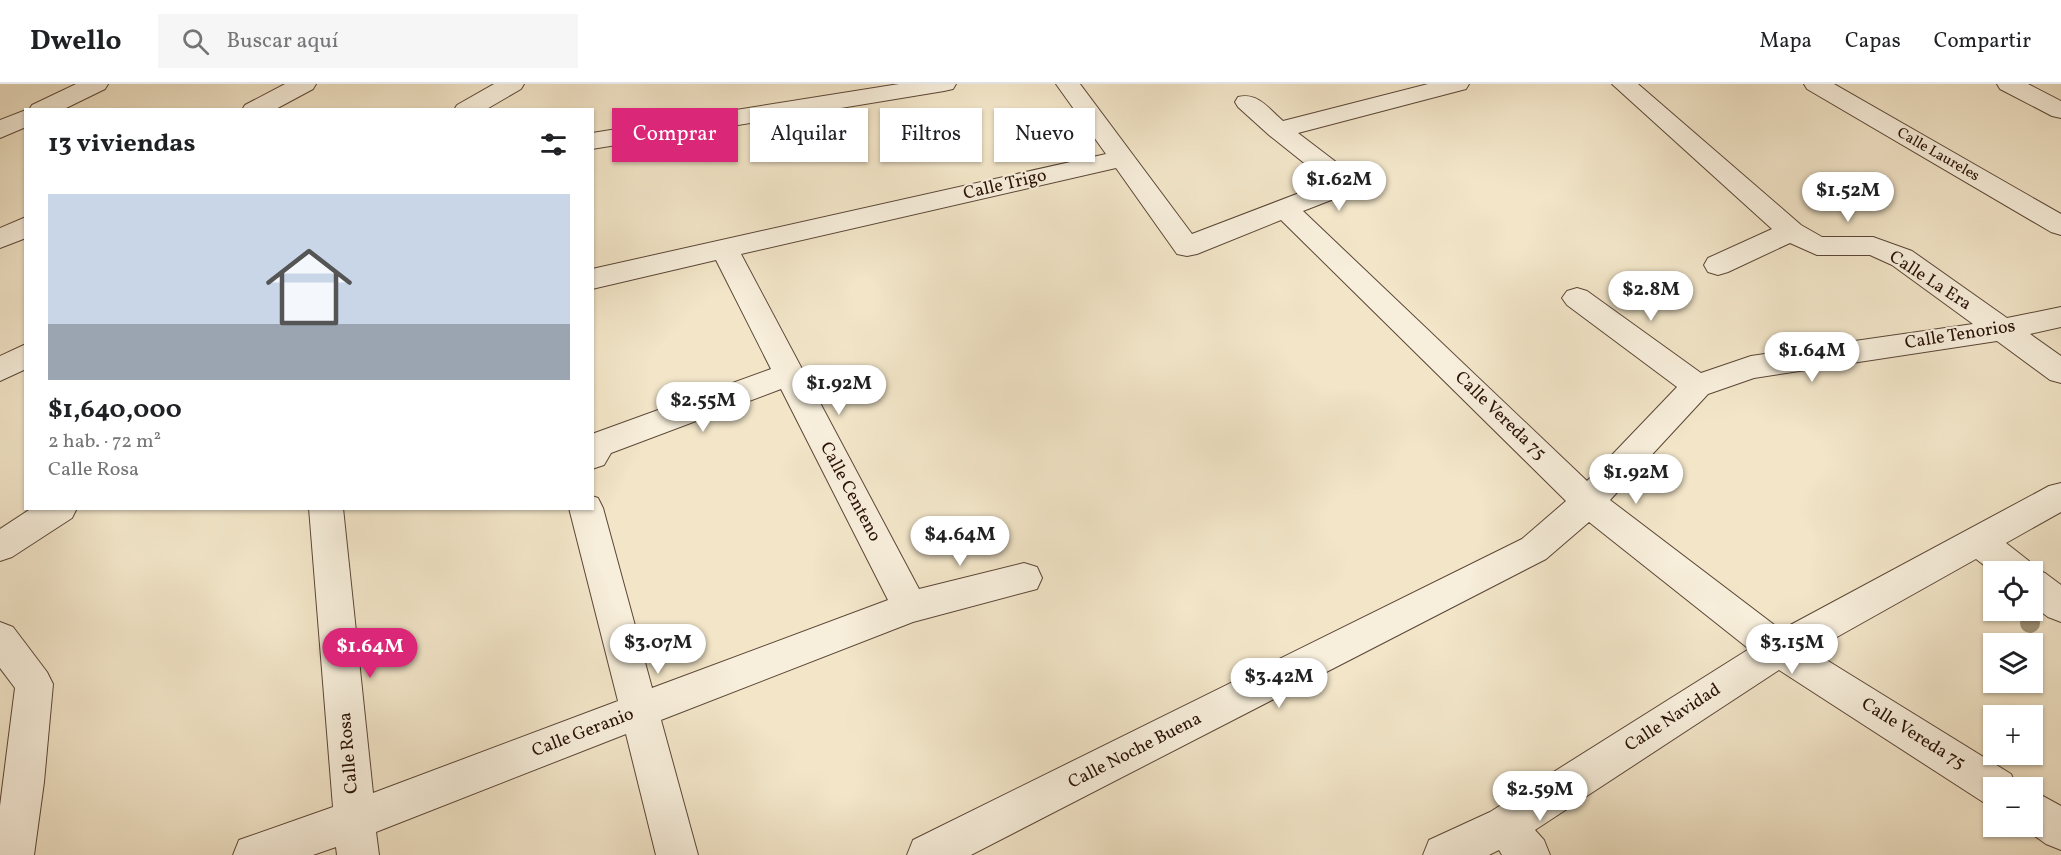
<!DOCTYPE html>
<html lang="es">
<head>
<meta charset="utf-8">
<style>
	:root { --surface:#fff; --page:#f6f6f6; --text:#202124; --muted:#757577; --line:#e0e0e0; --accent:#db2777 }
	body { margin:0; font-family:Vollkorn,serif; background:var(--page); color:var(--text); height:100vh; display:flex; flex-direction:column; font-size:22px; white-space:nowrap }
	* { box-sizing:border-box; margin:0 }
	p { font-size:20px; color:var(--muted) }
	.icon { flex:none; width:33px; height:33px; fill:none; stroke:currentColor; stroke-width:2; stroke-linecap:round; stroke-linejoin:round }
	.map { position:relative; flex:1; overflow:hidden }
	.panel { position:absolute; left:24px; top:24px; width:570px; height:402px; display:flex; flex-direction:column; background:var(--surface); border-radius:0px; box-shadow:0 2px 4px #0004 }
	.panel>* { flex:none }
	.top-card { position:absolute; left:612px; top:24px; width:570px; height:54px; display:flex; gap:12px }
	.tools { position:absolute; left:1983px; top:477px; display:grid; gap:12px }
	.tools a { display:grid; place-items:center; width:60px; height:60px; border-radius:0px; background:var(--surface); box-shadow:0 2px 4px #0004; font-size:30px }
	.price { position:absolute; translate:-50% -51px; padding:0 14px; border-radius:21px; background:#fff; color:#222; font-size:20px; line-height:39px; filter:drop-shadow(0 2px 3px #0008) }
	.price::after { content:''; position:absolute; left:50%; top:36px; width:18px; height:14px; margin-left:-9px; background:inherit; clip-path:polygon(0 0,100% 0,50% 100%) }
	.price.active { background:var(--accent); color:#fff }
	ul { padding:0; list-style:none }
	li { display:grid; align-content:center; gap:12px; height:318px; padding:0 24px }
	li+li { border-top:2px solid var(--line) }
	li span { display:grid; place-items:center; height:186px; border-radius:0px; color:#555 }
	li>.icon { margin-inline-start:auto }
	span .icon { width:108px; height:108px; fill:#fffc; stroke-width:1 }
	li b { font-size:26px }
	h2 { display:flex; justify-content:space-between; align-items:center; height:72px; padding:0 24px; font-size:26px }
	.pill { padding:0 21px; border-radius:0px; background:var(--surface); box-shadow:0 2px 4px #0004; font-size:21px; line-height:54px }
	.pill.active { background:var(--accent); color:#fff }
	header { display:flex; align-items:center; gap:36px; box-sizing:border-box; height:84px; padding:0 30px; background:var(--surface); border-bottom:2px solid var(--line) }
	header strong { font-size:28px }
	nav { display:flex; gap:33px; margin-inline-start:auto; font-size:21px }
	.search { width:420px; height:54px; background:var(--page); display:flex; align-items:center; gap:15px; box-sizing:border-box; padding:0 21px; border-radius:0px; color:var(--muted); font-size:22px }
	.map>svg:first-child { display:block }
</style>
</head>
<body>
<header>
<strong>Dwello</strong>
<div class="search"><svg class="icon" aria-label="search" viewBox="0 0 24 24"><circle cx="10" cy="10" r="6"/><path d="M15 15l6 6"/></svg>Buscar aquí</div>
<nav><a>Mapa</a><a>Capas</a><a>Compartir</a></nav>
</header>
<div class="map">
<svg width="2061" height="771" viewBox="0 0 2061 771">
	<rect width="100%" height="100%" fill="#f2e5c8"/>
	<filter id="stains"><feTurbulence type="fractalNoise" baseFrequency=".00333" numOctaves="4"/><feColorMatrix values="0 0 0 0 .2 0 0 0 0 .09 0 0 0 0 .02 0 0 0 .5 -.17"/></filter>
	<radialGradient id="worn" r=".72"><stop offset=".6" stop-color="#630" stop-opacity="0"/><stop offset="1" stop-color="#630" stop-opacity=".3"/></radialGradient>
	<g fill="none" stroke-linecap="round" stroke-linejoin="round">
		<defs>
			<path id="minor" d="M76,0H108L105,5L62,26H29L32,21Z
				M285,0H316L313,5L274,26H242L245,21Z
				M494,0H524L521,5L485,26H454L457,21Z
				M899,0H956L953,5L944,7L592,65V49Z
				M1056,0H1080L1192,150L1328,98L1269,51L1238,23L1235,18L1238,13C1258,8 1269,25 1283,37L1428,0H1469L1466,5L1298,49L1357,94L1361,100L1357,106L1303,127L1587,397L1677,303L1567,221L1562,214L1567,207L1577,204L1587,207L1701,289L1751,272L1973,240L1892,181L1870,171H1817L1790,159L1728,188L1718,191L1708,188L1704,181L1708,174L1772,145L1612,0H1638L1801,141L1822,153H1873L1912,167L2007,234L2061,223V243L2030,250L2061,272V299L2050,296L1997,257L1754,294L1708,310L1610,416L1781,546L2049,402L2061,399V428L2006,459L2029,477L2033,485L2045,489L2061,501V538L2048,533L2032,521V488H1994V489L1976,475L1812,567L2011,690L2017,704H1994V722L1983,718L1779,586L1535,746L1544,756L1550,771H1502L1499,766L1489,771H1423L1429,756L1490,728L1749,565L1589,438L1546,475L971,771H907L913,756L1522,455L1566,417L1281,136L1197,170L1187,172L1177,170L1116,84L741,170L919,505L1024,479L1037,483L1042,494L1037,505L913,538L661,636L698,771H656L626,650L376,748L379,771H337L336,763L313,771H233L239,756L333,723L309,424H343L373,709L618,617L569,424H592V412L598,414L603,424L652,604L888,516L781,305L611,369L604,381L592,385V350L771,285L716,176L592,205V185L1106,70Z
				M1804,0H1834L2061,130V151L2051,148L1807,5Z
				M1997,0H2028L2061,17V34L2052,32L2000,5Z
				M26,26V43L0,54V36Z
				M26,133V154L0,164V144Z
				M26,260V285L0,297V272Z
				M32,424H77L72,434L12,473L0,477V445Z
				M0,538L13,543L47,588L53,600L44,698L34,771H0V722L15,604L0,584Z
				M2032,706L2061,722V766L2046,760L2021,742H2032Z"/>
		</defs>
		<!-- minor casing -->
		<use href="#minor" stroke="#5b4636" stroke-width="2"/>
		<!-- minor -->
		<use href="#minor" fill="#f7eedb" fill-rule="evenodd"/>
	</g>
	<!-- trees -->
	<circle fill="#9f9379" cx="2030" cy="539" r="10"/>
	<g text-anchor="middle" dominant-baseline="central" stroke-width="4.5" stroke-linejoin="round" paint-order="stroke">
		<!-- far-street labels -->
		<g font-size="15" fill="#291106" stroke="#f7eedb">
			<text transform="translate(1938 71) rotate(30)">Calle Laureles</text>
		</g>
		<!-- street labels -->
		<g font-size="18" fill="#291106" stroke="#f7eedb">
			<text transform="translate(1005 101) rotate(-13)">Calle Trigo</text>
			<text transform="translate(1930 197) rotate(33)">Calle La Era</text>
			<text transform="translate(1960 251) rotate(-9)">Calle Tenorios</text>
			<text transform="translate(1500 332) rotate(44)">Calle Vereda 75</text>
			<text transform="translate(850 408) rotate(62)">Calle Centeno</text>
			<text transform="translate(1673 634) rotate(-33)">Calle Navidad</text>
			<text transform="translate(583 649) rotate(-21)">Calle Geranio</text>
			<text transform="translate(1913 650) rotate(32)">Calle Vereda 75</text>
			<text transform="translate(1135 667) rotate(-27)">Calle Noche Buena</text>
			<text transform="translate(349 669) rotate(-95)">Calle Rosa</text>
		</g>
	</g>
	<rect width="100%" height="100%" filter="url(#stains)"/>
	<rect width="100%" height="100%" fill="url(#worn)"/>
</svg>
<div class="tools">
<a><svg class="icon" aria-label="locate" viewBox="0 0 24 24"><circle cx="12" cy="12" r="6"/><path d="M12 2v4M12 18v4M2 12h4M18 12h4"/></svg></a>
<a><svg class="icon" aria-label="layers" viewBox="0 0 24 24"><path d="M12 4l9 5-9 5-9-5zM3 14l9 5 9-5"/></svg></a>
<a>+</a>
<a>−</a>
</div>
<b class="price" style="left:1339px;top:128px">$1.62M</b>
<b class="price" style="left:1848px;top:139px">$1.52M</b>
<b class="price" style="left:1651px;top:238px">$2.8M</b>
<b class="price" style="left:1812px;top:299px">$1.64M</b>
<b class="price" style="left:839px;top:332px">$1.92M</b>
<b class="price" style="left:703px;top:349px">$2.55M</b>
<b class="price" style="left:1636px;top:421px">$1.92M</b>
<b class="price" style="left:960px;top:483px">$4.64M</b>
<b class="price" style="left:658px;top:591px">$3.07M</b>
<b class="price" style="left:1792px;top:591px">$3.15M</b>
<b class="price active" style="left:370px;top:595px">$1.64M</b>
<b class="price" style="left:1279px;top:625px">$3.42M</b>
<b class="price" style="left:1540px;top:738px">$2.59M</b>
<div class="top-card">
<a class="pill active">Comprar</a>
<a class="pill">Alquilar</a>
<a class="pill">Filtros</a>
<a class="pill">Nuevo</a>
</div>
<section class="panel">
<h2>13 viviendas<svg class="icon" aria-label="filters" viewBox="0 0 24 24"><path d="M4 7h16M4 17h16"/><circle cx="9" cy="7" r="2"/><circle cx="15" cy="17" r="2"/></svg></h2>
<ul>
<li><span style="background:linear-gradient(#c9d6e8 70%,#9aa5b1 0)"><svg class="icon" aria-label="home" viewBox="0 0 24 24"><path d="M3 11l9-7 9 7M6 9v11h12V9"/></svg></span><div><b>$1,640,000</b><p>2 hab. · 72 m²</p><p>Calle Rosa</p></div></li>
</ul>
</section>
</div>
</body>
</html>
